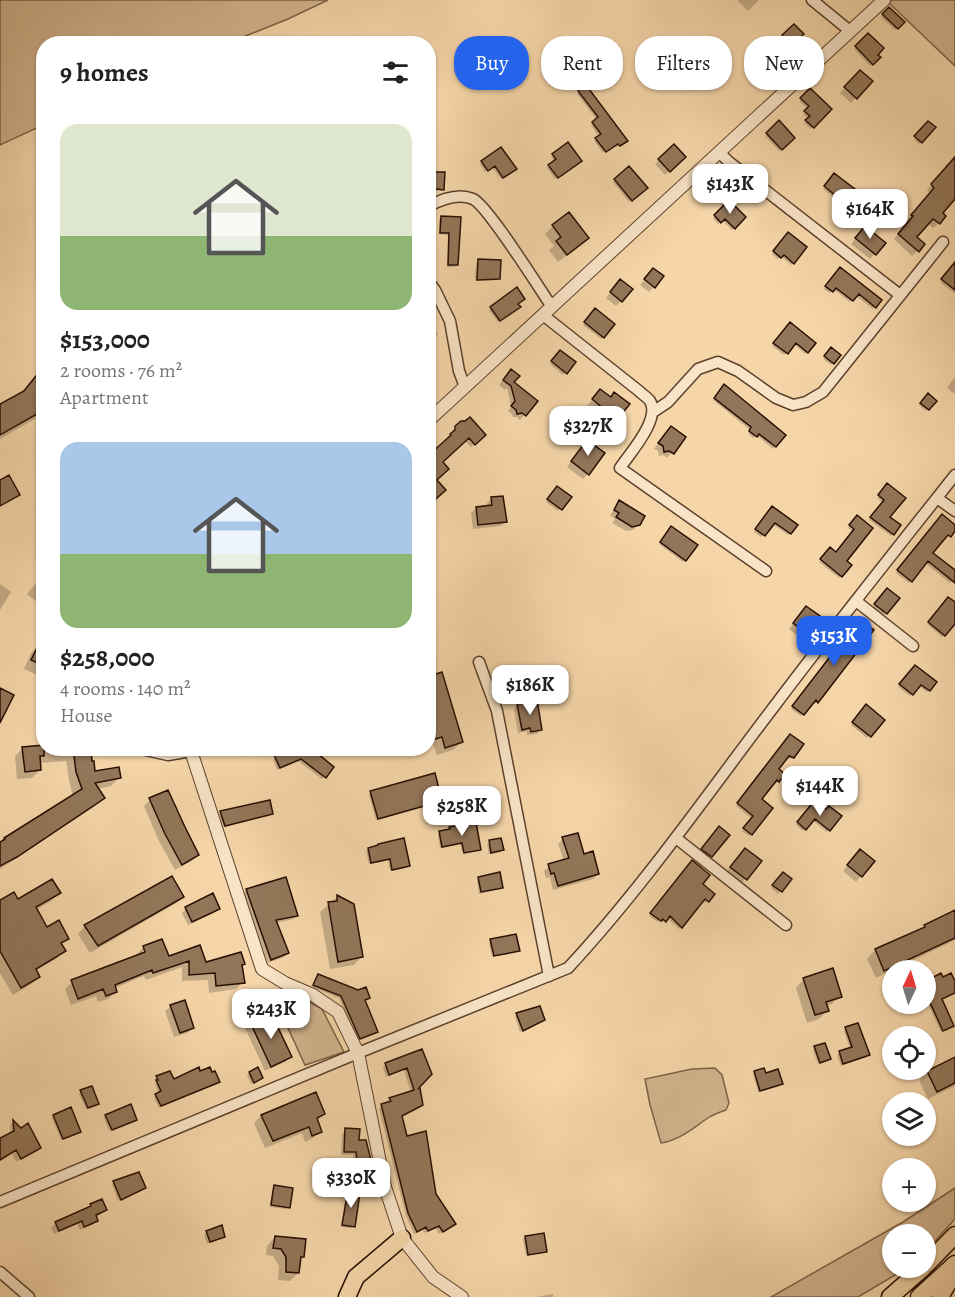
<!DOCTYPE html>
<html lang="en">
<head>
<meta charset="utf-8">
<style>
	:root { --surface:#fff; --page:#f2f2f2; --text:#222; --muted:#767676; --accent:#2563eb }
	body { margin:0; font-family:Alegreya,serif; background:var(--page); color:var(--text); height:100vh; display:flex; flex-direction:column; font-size:22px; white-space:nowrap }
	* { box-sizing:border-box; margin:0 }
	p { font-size:20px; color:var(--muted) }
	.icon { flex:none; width:33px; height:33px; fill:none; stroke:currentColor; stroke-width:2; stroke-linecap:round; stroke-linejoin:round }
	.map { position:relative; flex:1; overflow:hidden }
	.details { position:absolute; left:36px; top:36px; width:400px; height:720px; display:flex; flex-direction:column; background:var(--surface); border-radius:24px; box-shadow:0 2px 4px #0004 }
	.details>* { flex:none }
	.guide { position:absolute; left:454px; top:36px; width:410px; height:54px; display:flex; gap:12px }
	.needle { width:39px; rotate:4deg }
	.tools { position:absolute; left:882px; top:960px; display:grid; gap:12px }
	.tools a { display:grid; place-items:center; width:54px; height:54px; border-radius:50%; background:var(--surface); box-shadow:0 2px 4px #0004; font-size:30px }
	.price { position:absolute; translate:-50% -51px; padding:0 14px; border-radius:12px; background:#fff; color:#222; font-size:20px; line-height:39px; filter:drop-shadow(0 2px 3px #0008) }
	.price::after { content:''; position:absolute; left:50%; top:36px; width:18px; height:14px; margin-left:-9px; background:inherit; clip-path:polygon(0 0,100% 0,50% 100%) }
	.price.selected { background:var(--accent); color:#fff }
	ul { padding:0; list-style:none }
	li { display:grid; align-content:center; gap:12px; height:318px; padding:0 24px }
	li span { display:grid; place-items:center; height:186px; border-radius:18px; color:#555 }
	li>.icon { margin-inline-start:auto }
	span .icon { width:108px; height:108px; fill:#fffc; stroke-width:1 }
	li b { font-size:26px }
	h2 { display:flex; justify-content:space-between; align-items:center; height:72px; padding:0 24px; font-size:26px }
	.tag { padding:0 21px; border-radius:24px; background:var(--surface); box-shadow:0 2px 4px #0004; font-size:21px; line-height:54px }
	.tag.selected { background:var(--accent); color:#fff }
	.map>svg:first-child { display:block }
</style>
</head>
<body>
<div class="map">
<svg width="955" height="1297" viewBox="0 0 955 1297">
	<rect width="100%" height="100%" fill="#f6d6a9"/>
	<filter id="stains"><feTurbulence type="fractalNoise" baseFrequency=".00333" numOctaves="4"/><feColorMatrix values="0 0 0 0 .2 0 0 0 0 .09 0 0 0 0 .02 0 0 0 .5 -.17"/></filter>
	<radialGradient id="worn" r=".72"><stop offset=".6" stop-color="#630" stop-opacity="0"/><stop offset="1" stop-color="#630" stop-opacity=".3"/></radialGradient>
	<!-- green -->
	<path fill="#d3b48d" stroke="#7e6148" stroke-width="1.5" d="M0,0H328L288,19L228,43L44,44L43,125L0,145Z
		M892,0H955V66L889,3Z
		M271,991L300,997L322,1009L344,1052L305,1065Z
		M715,1068L722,1075L729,1103L726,1110C720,1112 714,1114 708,1118C693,1128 680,1140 661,1143L650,1105L645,1079L692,1069Z
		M955,1188V1219L926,1251V1234H892V1268H907L858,1297H771L903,1222Z"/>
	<!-- shadow -->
	<path fill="#0003" d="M739,0H759L748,11L738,1Z
		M889,9L903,22L895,30L881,17Z
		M794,26L802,34L789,46L781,38Z
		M868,35L878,57L870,66L854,49Z
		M860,72L871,81L851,103L840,93Z
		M810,90L830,110L811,129L804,123L809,119L803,114L808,109L799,101Z
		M579,92L624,143L617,147L615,145L603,153L594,141L599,137L591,125L597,120L577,94Z
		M779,122L793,138L779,151L765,136Z
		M928,123L934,128L919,144L914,139Z
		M674,147L684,157L665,175L655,164Z
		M501,149L513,171L501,179L492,167L485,172L480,164Z
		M553,155L578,163L555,179L547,168L555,162L551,157Z
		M955,155V197L941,213L944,216L939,223L933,228L927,223L915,237L917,251L912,256L894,239L909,221L907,220L930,194L927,190Z
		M629,168L646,188L629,202L613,182Z
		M429,171H435V174L443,189L441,191L429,190Z
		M832,177L848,206L846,208L823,189Z
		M729,202L744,217L732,230L722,220L718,224L713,218Z
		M441,217L459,218L457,265L454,267H447L448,235L439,234V220Z
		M553,226L587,238L579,246L558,262L549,250L554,246L545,234Z
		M860,233L884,243L870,259L851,244Z
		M788,234L805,248L791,265L781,256L778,259L772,254Z
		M478,261L499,278L496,280L475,281L476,263Z
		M955,264V294L940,282Z
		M840,269L880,301L873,309L856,296L850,302L833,289L830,293L824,289Z
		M648,275L654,287L649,292L640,285Z
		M615,286L621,301L616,306L606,298Z
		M517,304V309L498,322L489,310L491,308Z
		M595,310L613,324L601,339L583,325Z
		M429,325L438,334L429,342Z
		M788,326L814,343L805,354L794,344L784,355L772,346Z
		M831,349L839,355L831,365L823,359Z
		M560,352L574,362L563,375L550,364Z
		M44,365V410L35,419L0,439V406L20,394Z
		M507,375L512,382L536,401L520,420L517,417H513L512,414L508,411L511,407L507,388L505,390L499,385Z
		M955,377V394L947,388Z
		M724,386L784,435L773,449L756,435L753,438L748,433L750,430L713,400Z
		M928,395L935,401L926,411L919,405Z
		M594,398L616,419L609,426L586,407Z
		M461,422L484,435L471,447L465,441L441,462L429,503V456L452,434V431Z
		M666,433L684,437L667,458L663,455L659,456L658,451L654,449Z
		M582,447L588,474L583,479L567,467Z
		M888,485V517L893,534L891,536L869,520L883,503L877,498Z
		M555,490L570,498L558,511L546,502Z
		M492,498L506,521L501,526L473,529L471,513L476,509L487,507V503Z
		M620,502L638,524L633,530L626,531L612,523L615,519L610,515Z
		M770,510L796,525L788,535L772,524L761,537L754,532Z
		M942,516L955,527V529L947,538L945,536L931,553L955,572V577L950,583L925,563L909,583L896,573Z
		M857,517L871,529L845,561L850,565L839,578L819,562L830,549L836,554L853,532L848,528Z
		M670,530L685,560L683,562L659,544Z
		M40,578L44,581V608L27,594Z
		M0,584L11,592L0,610Z
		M882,595L898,598L880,619L870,610Z
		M948,599L955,604V624L954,623L942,637L927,624Z
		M801,613L806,633L800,638L789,629Z
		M39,645L44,647V678L24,669L31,653Z
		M913,669L935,682L927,692L919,686L910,696L898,687Z
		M429,677L462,742L453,750L437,755L433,744L429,745Z
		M816,678L817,702L815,704L813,702L801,716L791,709Z
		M518,705L541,729L537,734L527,735V731L518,733L514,709Z
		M866,706L883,720L867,738L851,725Z
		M789,738L792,757L790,759L786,758L777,769L783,774L776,783L774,781L760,799L771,808L749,836L742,831L752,819L736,806Z
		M23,748H90L94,773L119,778L111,786L97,789L103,798L95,806L0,869V844L5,839L73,796L69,781L66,761L39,763L40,770L32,778L17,779L15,756Z
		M294,748L332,767L322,779L298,761L277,770L273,759Z
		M371,793L440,801L438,803L376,820L369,795Z
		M150,800L198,854L191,861L175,870L159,841L144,806Z
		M815,803L840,817L827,832L812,820L803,831L796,825Z
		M221,812L272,813L269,816L223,827L219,814Z
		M450,829L479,849L462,852L460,844L440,848L438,835L440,833L448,831Z
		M717,830L728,835L709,858L700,851Z
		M563,839L583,856L598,874L593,879L553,890L550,877L546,878L544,871L549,866L564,861L558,844Z
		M490,842L502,850L500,852L489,854L487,844Z
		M368,849L408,866L406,868L390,871L388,860L369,864L366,851Z
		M741,854L760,862L741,884L726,872Z
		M855,856L873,861L856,882L843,871Z
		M690,864L701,884L713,894L706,903L702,900L679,929L667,918L662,923L660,920L658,922L649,916Z
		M783,874L790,879L778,894L771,888Z
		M479,878L502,887L500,889L479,894L477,880Z
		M285,879L296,916L293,919L276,923L287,953L284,957L268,963L243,894L246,891Z
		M59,893L51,901L36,910L47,929L67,938L61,945L64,951L56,959L35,971L39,977L30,985L13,995L0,973V902L18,901Z
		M182,896L175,904L90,953L78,934L85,926Z
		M337,897L362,956L354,965L330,969L320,912Z
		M186,908L219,909L214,913L188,925L182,913Z
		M955,911V940L876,978L867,959L875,950L921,930L925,927Z
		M161,941L168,958L199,947L205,964L244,963L241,966L243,982L236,989L209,993L208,980L182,981V967L146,980L144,976L115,988L116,991L108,999L98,1002L96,996L71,1005L65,989L72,982L137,957L136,955L143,948Z
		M491,941L518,950L516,952L492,957L489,943Z
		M941,975L943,979L955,984V993L940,1000L950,1027L941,1032L926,1000V983Z
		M318,976L363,1001L374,1033L358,1040L339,998L312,987Z
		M804,979L840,996L832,1004L826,1006L828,1010L819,1019L807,1023L796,988Z
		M171,1006L193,1028L187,1033L174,1037L165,1011Z
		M517,1014L544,1020L520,1032L515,1017Z
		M271,1015L290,1057L285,1062L265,1071L245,1028L250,1023Z
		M846,1029L868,1054L866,1057L841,1066L837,1055L850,1049L844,1031Z
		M815,1048L829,1058L818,1064L813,1050Z
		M421,1051L430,1073L414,1092L422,1105L418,1108L400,1117L406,1138L451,1227L439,1234L436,1228L424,1233L423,1230L414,1234L406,1216L379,1109L382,1106L388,1104L387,1102L390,1099L411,1093L404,1070L386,1077L383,1068L386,1065Z
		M955,1059V1086L928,1099L919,1080L927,1072Z
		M257,1069L261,1078L251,1084L247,1075Z
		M755,1072L765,1075L781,1084L779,1086L758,1092L753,1074Z
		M199,1073L218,1082L216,1084L159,1108L154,1097L159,1094L155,1084L156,1083L155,1080L157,1078L173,1081Z
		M81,1092L95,1105L86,1109L79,1094Z
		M315,1094L323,1114L317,1121L321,1131L313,1138L305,1142L302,1133L265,1148L254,1123L261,1116Z
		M54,1116L80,1131L61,1140L52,1118Z
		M106,1116L136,1119L133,1122L109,1131L104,1118Z
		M13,1122L39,1148L35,1152L16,1162L12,1153L0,1161V1141L11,1135L10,1125Z
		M346,1130L357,1142L372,1179L368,1183L356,1184L353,1155H341L342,1134Z
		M114,1182L142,1190L118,1201L112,1184Z
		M274,1187L289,1207L286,1209L270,1207L272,1189Z
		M348,1192L353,1226L351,1228L341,1227L346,1194Z
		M91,1205L105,1210L100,1215L95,1217L97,1220L92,1225L80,1230L77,1224L54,1234L51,1228L56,1223L86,1210Z
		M207,1232L223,1236L221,1238L207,1244L204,1235Z
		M275,1237L303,1256L299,1259L298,1273L290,1281L278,1280L279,1266L273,1256L266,1255L267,1246Z
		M526,1237L546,1251L543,1253L526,1256L523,1239Z
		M553,1294V1297H536Z"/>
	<!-- building -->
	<path fill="#937659" stroke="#280e02" stroke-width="1.5" d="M889,7L905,22L898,29L882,14Z
		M794,24L804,34L792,45L782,35Z
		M868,33L884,48L878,55L881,57L873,65L855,46Z
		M860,70L873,81L857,99L844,87Z
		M586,85L628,141L620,146L618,144L606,152L595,138L601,134L592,122L598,117L578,91Z
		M810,88L832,109L814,128L805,120L810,116L804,111L809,106L800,98Z
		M779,120L795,138L782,150L766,133Z
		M928,121L936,127L922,143L914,136Z
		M568,142L582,161L558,178L548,165L556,159L552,154Z
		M674,144L686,157L670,172L658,159Z
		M501,147L517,169L503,178L495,166L488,171L481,161Z
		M955,157V199L943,213L946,216L940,224L933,219L917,237L925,244L919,252L898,234L913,216L911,215L934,188L931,184Z
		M629,166L648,188L632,201L614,179Z
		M429,172H445L444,190L429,188Z
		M834,173L860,193L849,207L824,186Z
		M729,200L746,217L735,229L725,219L721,223L714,215Z
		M569,212L589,238L567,255L556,241L561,237L552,225Z
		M441,216L461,217L458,265H448L449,233H440Z
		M865,226L886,243L876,255L855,238Z
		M788,232L807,247L794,264L784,255L781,258L773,251Z
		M478,259L501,260L500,279L477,280Z
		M955,262V290L941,279Z
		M840,267L882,300L876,308L859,294L853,301L836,288L833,292L825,286Z
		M653,268L664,276L655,288L644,279Z
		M620,279L633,289L622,302L610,292Z
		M517,287L525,299L518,304L521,307L500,321L490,307Z
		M595,308L615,324L604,338L584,322Z
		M790,322L816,343L808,353L796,343L788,354L773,343Z
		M831,347L841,355L834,364L824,356Z
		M560,350L576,362L567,374L551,361Z
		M44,366V410L0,435V404L24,391Z
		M511,369L520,376L514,382L538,401L526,416L522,413L517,414L516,410L511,406L515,401L511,386L503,380Z
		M724,384L786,435L776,447L759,434L757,437L749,431L751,427L714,398Z
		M600,389L611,397L614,392L630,404L617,420L592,399Z
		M928,393L937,401L929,410L920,403Z
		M470,417L486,435L475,445L469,438L443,462L449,469L437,480L446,490L429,505V455L451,435L450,434L455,430V426L461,421H465Z
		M671,426L686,437L674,454L669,451L664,452L663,446L658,443Z
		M587,440L605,453L589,475L571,461Z
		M9,475L20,495L0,506V480Z
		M887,483L906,498L890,517L901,525L894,535L870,517L884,500L878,495Z
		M557,486L572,497L562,510L547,499Z
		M503,496L507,522L478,525L476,507L492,505L491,497Z
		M619,500L645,516L640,525L632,527L616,517L619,513L614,510Z
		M772,506L798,525L791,534L775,523L765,536L755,529Z
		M942,514L955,525V531L951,537L948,535L933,553L955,570V583L928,561L912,582L897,570Z
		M857,515L873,528L847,561L852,565L842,577L820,559L830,547L836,552L854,529L849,525Z
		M671,526L698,545L686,561L660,542Z
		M887,588L900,598L887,614L874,604Z
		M948,597L955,602V624L945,636L928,622Z
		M806,606L820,616L807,634L793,623Z
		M859,619L874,630L818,703L816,700L804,715L792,706Z
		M44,634V666L31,660Z
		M915,665L937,682L930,691L921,685L913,695L899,684Z
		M442,672L463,742L445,748L442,737L429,741V676Z
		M0,688L14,695L0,723Z
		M537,700L542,730L531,732L530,728L522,730L517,704Z
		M866,704L885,720L871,737L852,722Z
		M790,734L804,744L794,758L789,756L779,769L785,774L779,782L777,780L762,799L773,808L752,835L743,828L753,816L737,803Z
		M44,745V756H40L41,770L25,772L22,747Z
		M73,748H91L92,761H94L95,771L119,767L121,778L95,783L105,798L17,857L0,866V842L5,839L4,838L82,789L76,772Z
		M290,748H311L334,767L326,778L301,759L280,768L274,755Z
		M435,773L442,801L378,819L370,791Z
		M168,790L185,827L199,855L182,865L165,834L149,798Z
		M270,800L273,814L225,826L220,811Z
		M814,801L826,809L829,806L842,816L830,831L815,819L806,830L797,822Z
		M476,822L481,850L464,853L462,843L442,847L439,831L450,829L449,827Z
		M719,826L730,835L712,857L701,849Z
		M578,833L584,854L593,851L599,874L558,886L554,873L551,874L548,864L569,858L562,837Z
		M404,838L410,866L392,870L390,859L371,863L368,848L378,845V844Z
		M501,838L504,850L491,853L489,840Z
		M745,848L762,861L747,880L730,867Z
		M860,849L875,861L862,877L847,865Z
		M692,860L710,875L703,884L715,894L709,902L705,899L682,928L670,916L666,922L663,919L661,921L650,913Z
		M500,872L503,888L481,892L478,877Z
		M783,872L792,879L782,892L772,885Z
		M172,876L184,897L98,946L84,925Z
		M286,877L298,916L276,920L289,953L271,960L246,889Z
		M52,879L61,893L36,907L47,927L59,920L69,939L61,943L66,951L36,969L40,977L21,988L0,951V900L14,892L18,899Z
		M213,893L220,909L192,922L185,907Z
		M337,895L354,904L363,957L338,962L328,902L337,901Z
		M955,910V938L884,971L875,949L925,927L924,925Z
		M516,934L520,951L494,956L490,939Z
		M162,939L169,956L200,945L206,962L241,952L245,964L242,965L245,983L216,986L215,973L189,975V961L153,973L152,970L115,985L117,992L106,996L103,989L78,999L71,980L145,952L143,946Z
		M833,968L842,997L826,1002L829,1011L815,1015L803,978Z
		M941,973L943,977L951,973L955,981V993L942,999L954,1026L943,1031L926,994V981Z
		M318,974L358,990L366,987L370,998L365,1000L378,1032L360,1039L341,996L313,985Z
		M185,1000L194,1028L180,1033L170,1005Z
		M540,1006L545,1020L523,1031L516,1013Z
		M271,1013L292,1057L271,1067L250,1022Z
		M858,1023L870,1055L843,1064L839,1051L852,1047L845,1027Z
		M825,1043L831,1059L820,1063L814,1046Z
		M422,1049L432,1074L418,1089L420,1088L423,1105L402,1116L407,1136L426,1131L436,1194L456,1224L443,1232L439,1226L428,1231L426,1227L417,1232L408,1213L381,1104L391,1101L389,1098L414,1090L407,1068L389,1075L385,1063Z
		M955,1057V1083L937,1092L927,1071Z
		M199,1067L200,1071L210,1067L212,1072L215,1071L220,1082L161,1106L155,1094L161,1091L156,1080H158L156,1076L170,1071L174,1079Z
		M258,1067L263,1078L254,1083L249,1072Z
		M764,1068L766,1073L778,1069L783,1084L760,1091L754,1071Z
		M92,1086L99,1104L88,1108L80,1090Z
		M316,1092L325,1114L317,1118L322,1132L312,1136L309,1127L273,1141L261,1115Z
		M131,1104L137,1120L112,1130L105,1115Z
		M71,1107L81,1132L63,1139L53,1115Z
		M13,1120L21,1128L28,1123L41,1148L21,1159L16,1150L0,1160V1138L14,1131Z
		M345,1128L360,1129L359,1140H366L373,1168L374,1180L359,1181L356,1152H344Z
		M139,1172L146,1188L121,1200L113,1181Z
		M274,1185L293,1188L290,1208L271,1205Z
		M348,1190L360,1193L355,1227L342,1225Z
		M102,1199L107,1210L96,1215L98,1221L84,1227L82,1221L59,1231L55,1222L91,1206L90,1204Z
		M222,1225L225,1237L210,1242L206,1231Z
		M544,1233L547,1252L528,1255L525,1236Z
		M275,1236L306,1239L304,1257H301L299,1273L286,1272V1257L281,1249L273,1248Z"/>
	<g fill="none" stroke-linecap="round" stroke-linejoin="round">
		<defs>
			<path id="minor" d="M812,0L850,31
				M719,152L729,162L900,295
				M429,206C442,199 459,193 473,199C488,206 539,288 552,307
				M429,282L435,290L450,321L459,371L465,387
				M543,315L639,391C642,394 647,397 650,401C661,419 630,453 620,468L766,571
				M653,412L668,402L698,369L718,362L738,371L776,398L793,405L806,402L823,392L943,242
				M937,498L955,511
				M856,601L913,646
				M479,662L497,711L549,976
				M137,748L168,755L191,751
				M676,838L786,925
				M0,1202L358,1053L568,968C644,886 708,793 776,704C834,627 895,551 955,475
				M0,1272L29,1297"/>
			<path id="tertiary" d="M429,420L884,0
				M190,748L262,969L285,983L313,995L338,1012L358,1053L385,1187L402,1238L433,1277L462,1297"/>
			<path id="trunk" d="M926,1265L955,1235
				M347,1297L356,1277L402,1238
				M890,1297L923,1268
				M919,1297L955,1264
				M940,1297L955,1271"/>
		</defs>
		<!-- minor casing -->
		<use href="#minor" stroke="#5c402c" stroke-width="13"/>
		<!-- tertiary casing -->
		<use href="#tertiary" stroke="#5c402c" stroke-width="14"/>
		<!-- trunk casing -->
		<use href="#trunk" stroke="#280e02" stroke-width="19"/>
		<!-- minor -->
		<use href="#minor" stroke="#f9e4c7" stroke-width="10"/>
		<!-- tertiary -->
		<use href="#tertiary" stroke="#f9e4c7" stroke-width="12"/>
		<!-- trunk -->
		<use href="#trunk" stroke="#f6d6a9" stroke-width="16"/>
	</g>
	<rect width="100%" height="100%" filter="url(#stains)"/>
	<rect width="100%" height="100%" fill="url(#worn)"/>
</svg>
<div class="tools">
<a><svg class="needle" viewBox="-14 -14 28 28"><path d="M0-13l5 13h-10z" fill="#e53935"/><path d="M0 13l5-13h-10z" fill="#767676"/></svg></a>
<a><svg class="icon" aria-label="locate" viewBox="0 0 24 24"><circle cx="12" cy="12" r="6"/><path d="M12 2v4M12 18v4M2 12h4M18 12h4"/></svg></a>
<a><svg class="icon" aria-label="layers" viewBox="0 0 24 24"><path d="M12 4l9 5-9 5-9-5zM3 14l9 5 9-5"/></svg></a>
<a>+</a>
<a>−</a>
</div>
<b class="price" style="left:730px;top:215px">$143K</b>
<b class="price" style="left:870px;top:240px">$164K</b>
<b class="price" style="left:588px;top:457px">$327K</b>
<b class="price selected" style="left:834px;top:667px">$153K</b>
<b class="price" style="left:530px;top:716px">$186K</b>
<b class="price" style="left:820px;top:817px">$144K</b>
<b class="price" style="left:462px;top:837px">$258K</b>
<b class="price" style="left:271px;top:1040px">$243K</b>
<b class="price" style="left:351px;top:1209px">$330K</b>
<div class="guide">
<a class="tag selected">Buy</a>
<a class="tag">Rent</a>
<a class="tag">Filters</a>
<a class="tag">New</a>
</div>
<section class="details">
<h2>9 homes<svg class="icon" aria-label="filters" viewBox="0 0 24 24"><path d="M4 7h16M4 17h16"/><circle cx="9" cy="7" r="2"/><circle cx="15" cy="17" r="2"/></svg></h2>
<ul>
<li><span style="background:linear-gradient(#dfe7d0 60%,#8fb573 0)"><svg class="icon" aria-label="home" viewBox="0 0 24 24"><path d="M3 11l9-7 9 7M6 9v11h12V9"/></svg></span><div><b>$153,000</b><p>2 rooms · 76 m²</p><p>Apartment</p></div></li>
<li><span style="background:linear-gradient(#a9c7e8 60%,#8fb573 0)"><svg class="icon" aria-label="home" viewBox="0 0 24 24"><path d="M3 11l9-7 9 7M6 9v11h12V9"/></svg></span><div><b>$258,000</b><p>4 rooms · 140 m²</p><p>House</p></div></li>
</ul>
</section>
</div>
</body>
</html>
